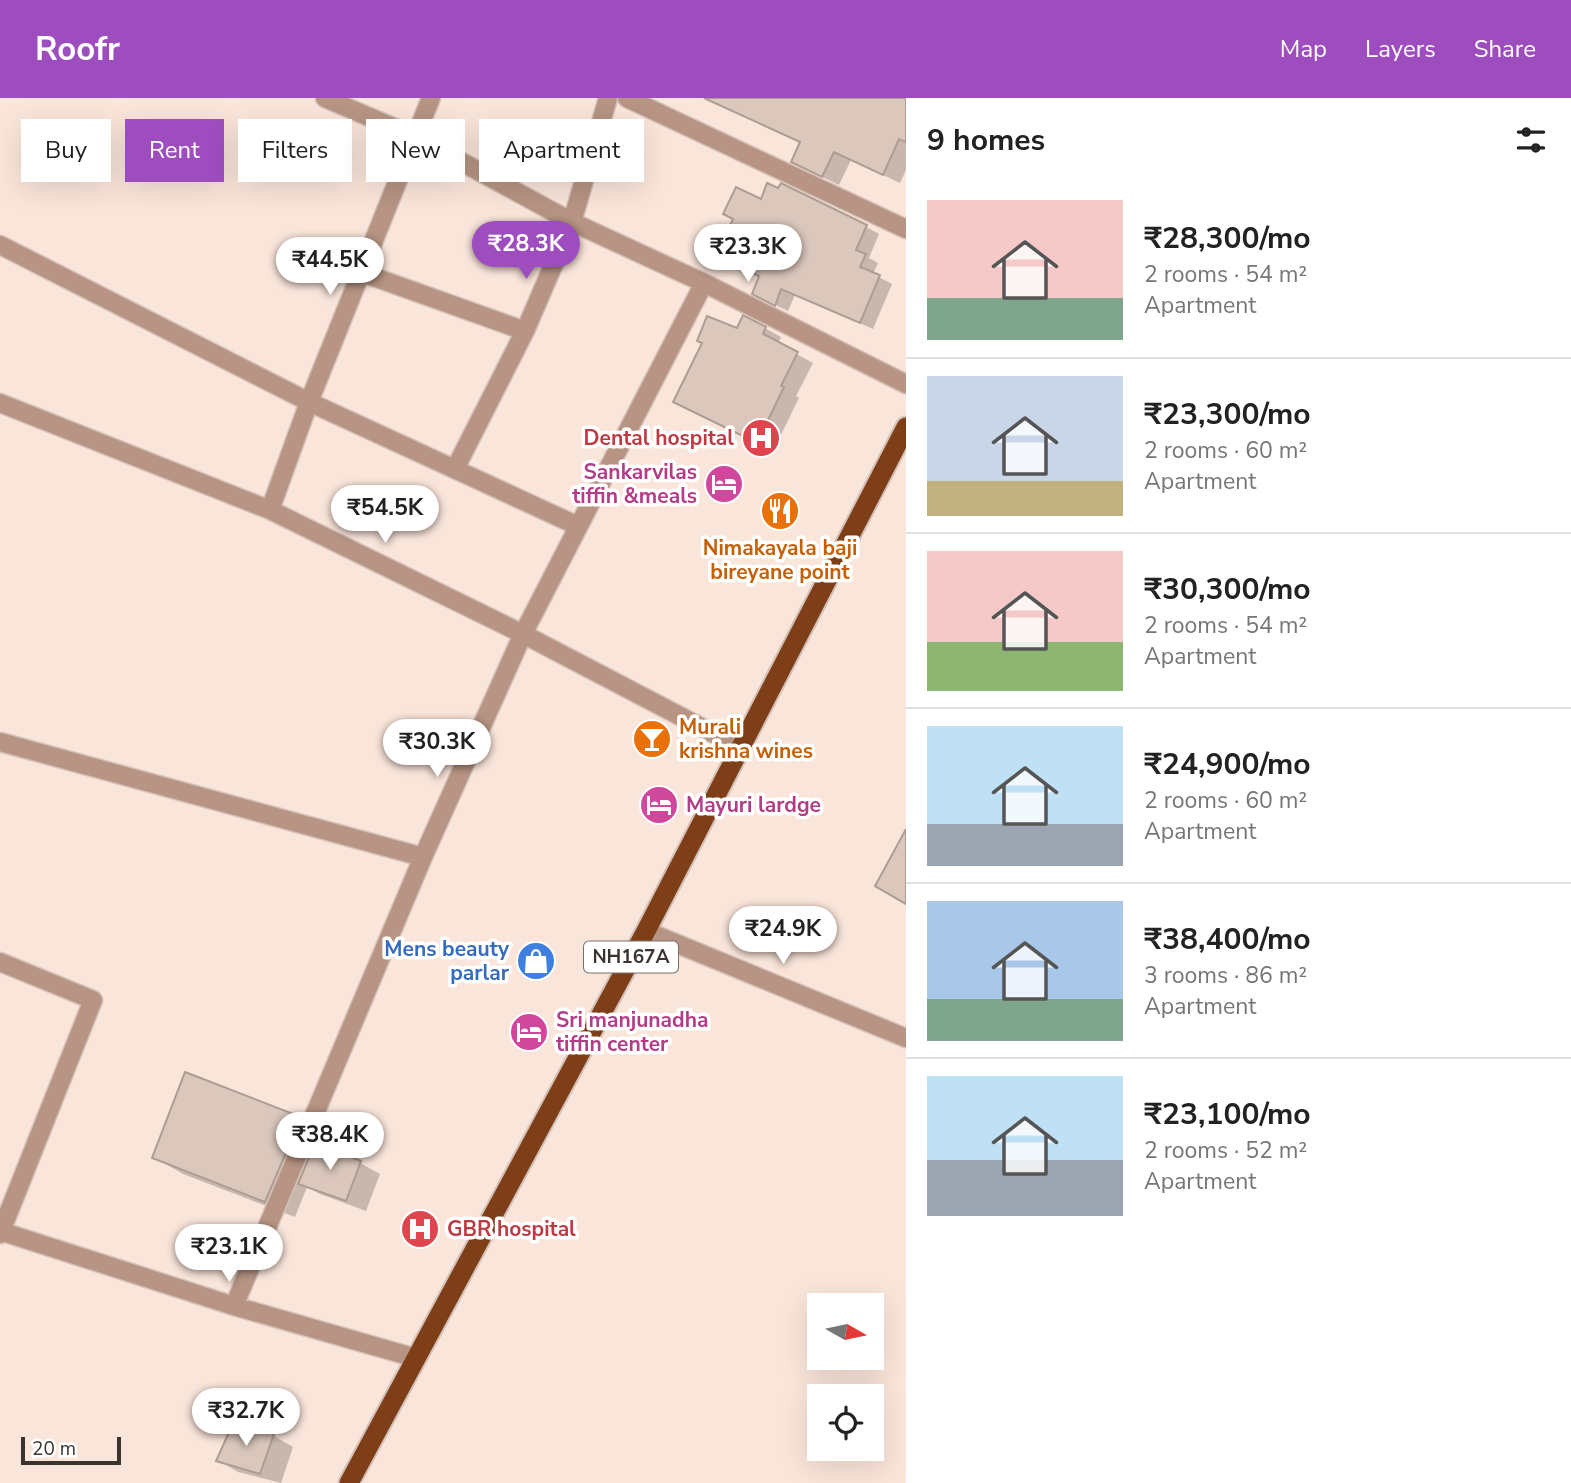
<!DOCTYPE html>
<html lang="en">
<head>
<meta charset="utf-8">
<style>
	:root { --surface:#fff; --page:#f2f2f2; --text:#222; --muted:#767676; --line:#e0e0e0; --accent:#9d4dbd }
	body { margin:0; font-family:"Nunito Sans",sans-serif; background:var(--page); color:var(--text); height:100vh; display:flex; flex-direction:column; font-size:26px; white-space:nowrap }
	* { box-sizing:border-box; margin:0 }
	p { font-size:23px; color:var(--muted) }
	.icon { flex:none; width:38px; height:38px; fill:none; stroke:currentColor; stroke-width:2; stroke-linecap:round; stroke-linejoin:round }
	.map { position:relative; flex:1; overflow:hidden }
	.panel { display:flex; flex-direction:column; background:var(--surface); width:665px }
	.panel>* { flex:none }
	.hud { position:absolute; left:21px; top:21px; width:665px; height:63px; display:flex; gap:14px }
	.needle { width:46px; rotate:99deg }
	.controls { position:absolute; left:807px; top:1195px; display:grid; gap:14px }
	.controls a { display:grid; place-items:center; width:77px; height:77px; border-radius:0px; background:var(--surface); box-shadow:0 7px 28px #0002; font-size:35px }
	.scale { position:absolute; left:21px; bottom:18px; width:100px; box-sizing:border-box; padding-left:7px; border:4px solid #3b332f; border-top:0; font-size:19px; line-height:24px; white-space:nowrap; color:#3b332f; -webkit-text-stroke:5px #fff; paint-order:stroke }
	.price { position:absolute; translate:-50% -60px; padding:0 16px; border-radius:24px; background:#fff; color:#222; font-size:23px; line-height:46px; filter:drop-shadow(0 2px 4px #0008) }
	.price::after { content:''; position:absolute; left:50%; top:42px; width:21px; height:16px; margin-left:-10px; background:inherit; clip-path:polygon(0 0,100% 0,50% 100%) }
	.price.selected { background:var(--accent); color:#fff }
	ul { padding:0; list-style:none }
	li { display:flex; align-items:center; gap:21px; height:175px; padding:0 21px }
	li+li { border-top:2px solid var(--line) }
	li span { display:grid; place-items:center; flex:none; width:196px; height:140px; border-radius:0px; color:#555 }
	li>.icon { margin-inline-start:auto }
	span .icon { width:84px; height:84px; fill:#fffc; stroke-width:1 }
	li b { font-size:30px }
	h2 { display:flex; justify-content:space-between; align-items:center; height:84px; padding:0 21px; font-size:30px }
	.chip { padding:0 24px; border-radius:0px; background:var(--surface); box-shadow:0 7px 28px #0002; font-size:24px; line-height:63px }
	.chip.selected { background:var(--accent); color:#fff }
	header { display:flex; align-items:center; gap:42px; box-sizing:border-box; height:98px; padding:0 35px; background:var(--accent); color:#fff }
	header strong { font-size:33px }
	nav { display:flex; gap:38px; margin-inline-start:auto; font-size:24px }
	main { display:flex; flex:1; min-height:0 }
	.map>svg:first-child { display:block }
</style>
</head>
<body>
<header>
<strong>Roofr</strong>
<nav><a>Map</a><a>Layers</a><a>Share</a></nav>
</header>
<main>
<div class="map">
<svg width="906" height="1385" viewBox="0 0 906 1385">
	<rect width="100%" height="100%" fill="#fae5da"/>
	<!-- shadow -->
	<path fill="#0003" d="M750,0H906V72L900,85L851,62L839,87L810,73L793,64L802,45L742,16Z
		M762,103L866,129L879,136L869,160L878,165L873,176L892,186L873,231L795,197L788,213L767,203L761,179L731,166Z
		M765,230L781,239L778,246L813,265L796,298L799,300L773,353L691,313L738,232Z
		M186,976L300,1021L329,1037L323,1050L360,1065L380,1076L366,1113L320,1096L307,1089L295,1119L183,1076L154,1059Z
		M235,1325L274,1338L293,1349L281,1385L238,1374L219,1363Z"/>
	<!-- building -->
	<path fill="#dbc7bc" stroke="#af9c91" stroke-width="2" d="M704,0H906V44L899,41L883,77L834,54L822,79L791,64L800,44Z
		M767,85L778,90L781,85L867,127L856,152L866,156L860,169L880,177L860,225L781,191L775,208L752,196L759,178L716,159L733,121L723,116L736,89L761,101Z
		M743,217L766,229L763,236L798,254L781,288L784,289L757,345L673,304L702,245L697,243L707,218L737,230Z
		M906,731V806L875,788Z
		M185,974L301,1019L265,1104L152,1060Z
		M315,1045L361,1063L346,1103L298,1086Z
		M234,1323L274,1336L260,1376L216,1363Z"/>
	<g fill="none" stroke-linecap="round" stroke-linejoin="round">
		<defs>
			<path id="minor" d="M325,0L416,39L572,124L704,185L906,286
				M627,0L906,131
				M0,147L309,304L578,428
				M360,174L525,233
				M0,305L270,412L523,536L741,650
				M455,371L525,233L572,124L608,0
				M270,412L309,304L431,0
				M0,644L423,759
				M0,864L93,902L0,1136
				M0,1133L234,1208L416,1260L415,1263
				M234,1208L423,759L523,536L704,185"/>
			<path id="tertiary" d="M646,833L906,940"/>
			<path id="trunk" d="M349,1385L646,833L906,329"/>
		</defs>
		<!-- minor casing -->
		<use href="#minor" stroke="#d4c1b8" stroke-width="21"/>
		<!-- tertiary casing -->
		<use href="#tertiary" stroke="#d4c1b8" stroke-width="21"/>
		<!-- trunk casing -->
		<use href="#trunk" stroke="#d4c1b8" stroke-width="23"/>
		<!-- minor -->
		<use href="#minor" stroke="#b79483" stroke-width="18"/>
		<!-- tertiary -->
		<use href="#tertiary" stroke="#b79483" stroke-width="18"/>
		<!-- trunk -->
		<use href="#trunk" stroke="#7e3e17" stroke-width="19"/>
	</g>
	<!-- icons -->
	<defs>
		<symbol id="hospital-disc" viewBox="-11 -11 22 22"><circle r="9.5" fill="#e0444e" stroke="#fff"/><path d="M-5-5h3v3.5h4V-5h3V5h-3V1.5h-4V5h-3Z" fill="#fff"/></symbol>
		<symbol id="hotel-disc" viewBox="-11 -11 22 22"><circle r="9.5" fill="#d1479c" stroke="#fff"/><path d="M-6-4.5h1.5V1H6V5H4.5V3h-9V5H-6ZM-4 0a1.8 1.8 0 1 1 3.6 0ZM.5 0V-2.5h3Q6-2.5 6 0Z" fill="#fff"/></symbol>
		<symbol id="restaurant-disc" viewBox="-11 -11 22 22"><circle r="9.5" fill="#e8710a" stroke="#fff"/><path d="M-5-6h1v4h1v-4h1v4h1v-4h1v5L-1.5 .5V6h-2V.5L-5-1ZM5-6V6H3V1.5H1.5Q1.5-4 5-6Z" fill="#fff"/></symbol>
		<symbol id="bar-disc" viewBox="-11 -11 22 22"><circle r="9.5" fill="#e8710a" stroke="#fff"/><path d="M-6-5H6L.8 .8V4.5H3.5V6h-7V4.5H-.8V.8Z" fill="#fff"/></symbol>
		<symbol id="shop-disc" viewBox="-11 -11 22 22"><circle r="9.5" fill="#3f7fe0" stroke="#fff"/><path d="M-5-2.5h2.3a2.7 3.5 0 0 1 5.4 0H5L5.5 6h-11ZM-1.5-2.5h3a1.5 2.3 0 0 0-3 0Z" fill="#fff"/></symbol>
	</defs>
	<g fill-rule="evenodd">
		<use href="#hospital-disc" x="739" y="318" width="44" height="44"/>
		<use href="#hotel-disc" x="702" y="364" width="44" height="44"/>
		<use href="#restaurant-disc" x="758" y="391" width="44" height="44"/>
		<use href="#bar-disc" x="630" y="619" width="44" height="44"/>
		<use href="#hotel-disc" x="637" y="685" width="44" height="44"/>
		<use href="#shop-disc" x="514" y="841" width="44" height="44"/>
		<use href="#hotel-disc" x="507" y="912" width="44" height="44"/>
		<use href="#hospital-disc" x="398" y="1109" width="44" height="44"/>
	</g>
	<g text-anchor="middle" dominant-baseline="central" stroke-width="7" stroke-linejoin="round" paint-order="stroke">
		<!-- shield labels -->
		<rect fill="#fff" stroke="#76706d" stroke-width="2" x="584" y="843.5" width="94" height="31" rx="5"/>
		<g font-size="19" font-weight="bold" fill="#3b332f">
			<text x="631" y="859">NH167A</text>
		</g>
		<!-- health labels -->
		<g font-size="21" font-weight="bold" fill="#be3a42" stroke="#fff" text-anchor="end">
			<text x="734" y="340">Dental hospital</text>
			<text x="447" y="1131" text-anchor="start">GBR hospital</text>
		</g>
		<!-- hotel labels -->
		<g font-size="21" font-weight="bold" fill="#b23c85" stroke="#fff" text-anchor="start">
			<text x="697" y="374" text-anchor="end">Sankarvilas<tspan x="697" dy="24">tiffin &amp;meals</tspan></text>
			<text x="686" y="707">Mayuri lardge</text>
			<text x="556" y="922">Sri manjunadha<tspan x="556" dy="24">tiffin center</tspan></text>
		</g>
		<!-- food labels -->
		<g font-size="21" font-weight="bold" fill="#c56008" stroke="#fff">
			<text x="780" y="450">Nimakayala baji<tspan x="780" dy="24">bireyane point</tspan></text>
			<text x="679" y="629" text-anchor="start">Murali<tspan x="679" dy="24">krishna wines</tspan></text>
		</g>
		<!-- shop labels -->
		<g font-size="21" font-weight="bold" fill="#366cbe" stroke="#fff" text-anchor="end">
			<text x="509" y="851">Mens beauty<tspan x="509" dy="24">parlar</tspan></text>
		</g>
	</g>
</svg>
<div class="controls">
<a><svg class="needle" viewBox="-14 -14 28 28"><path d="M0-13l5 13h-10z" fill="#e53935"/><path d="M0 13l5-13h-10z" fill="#767676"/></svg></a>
<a><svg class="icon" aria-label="locate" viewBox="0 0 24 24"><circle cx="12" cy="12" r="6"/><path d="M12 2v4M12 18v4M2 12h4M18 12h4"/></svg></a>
</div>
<div class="scale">20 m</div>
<b class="price selected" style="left:526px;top:183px">₹28.3K</b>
<b class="price" style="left:748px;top:186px">₹23.3K</b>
<b class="price" style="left:330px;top:199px">₹44.5K</b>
<b class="price" style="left:385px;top:447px">₹54.5K</b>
<b class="price" style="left:437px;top:681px">₹30.3K</b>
<b class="price" style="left:783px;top:868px">₹24.9K</b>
<b class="price" style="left:330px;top:1074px">₹38.4K</b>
<b class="price" style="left:229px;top:1186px">₹23.1K</b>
<b class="price" style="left:246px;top:1350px">₹32.7K</b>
<div class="hud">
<a class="chip">Buy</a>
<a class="chip selected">Rent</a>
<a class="chip">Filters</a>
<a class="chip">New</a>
<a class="chip">Apartment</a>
</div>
</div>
<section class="panel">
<h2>9 homes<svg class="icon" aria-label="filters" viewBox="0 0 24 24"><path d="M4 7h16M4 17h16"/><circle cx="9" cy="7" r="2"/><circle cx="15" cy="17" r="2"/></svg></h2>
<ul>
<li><span style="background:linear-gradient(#f6c9c9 70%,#7fa58c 0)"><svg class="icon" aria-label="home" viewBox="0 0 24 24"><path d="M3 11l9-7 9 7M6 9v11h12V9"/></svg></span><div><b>₹28,300/mo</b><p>2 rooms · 54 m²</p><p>Apartment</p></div></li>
<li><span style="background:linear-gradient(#c9d6e8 75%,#c2b280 0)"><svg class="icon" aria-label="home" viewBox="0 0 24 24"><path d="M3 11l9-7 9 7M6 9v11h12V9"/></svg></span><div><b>₹23,300/mo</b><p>2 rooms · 60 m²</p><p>Apartment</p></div></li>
<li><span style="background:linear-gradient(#f6c9c9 65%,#8fb573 0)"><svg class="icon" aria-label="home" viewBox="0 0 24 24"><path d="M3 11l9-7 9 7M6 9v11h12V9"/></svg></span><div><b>₹30,300/mo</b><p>2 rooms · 54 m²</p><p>Apartment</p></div></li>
<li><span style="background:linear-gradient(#bfe0f5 70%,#9aa5b1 0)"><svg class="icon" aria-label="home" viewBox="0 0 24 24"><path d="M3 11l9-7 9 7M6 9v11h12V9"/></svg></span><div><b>₹24,900/mo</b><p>2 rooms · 60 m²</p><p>Apartment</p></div></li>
<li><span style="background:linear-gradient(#a9c7e8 70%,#7fa58c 0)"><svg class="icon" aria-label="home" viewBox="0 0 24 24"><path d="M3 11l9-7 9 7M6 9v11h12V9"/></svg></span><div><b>₹38,400/mo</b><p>3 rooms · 86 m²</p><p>Apartment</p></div></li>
<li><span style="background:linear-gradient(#bfe0f5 60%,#9aa5b1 0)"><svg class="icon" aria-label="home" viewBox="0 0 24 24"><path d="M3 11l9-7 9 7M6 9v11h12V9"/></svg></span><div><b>₹23,100/mo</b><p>2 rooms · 52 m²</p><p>Apartment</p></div></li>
</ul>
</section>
</main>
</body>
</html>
